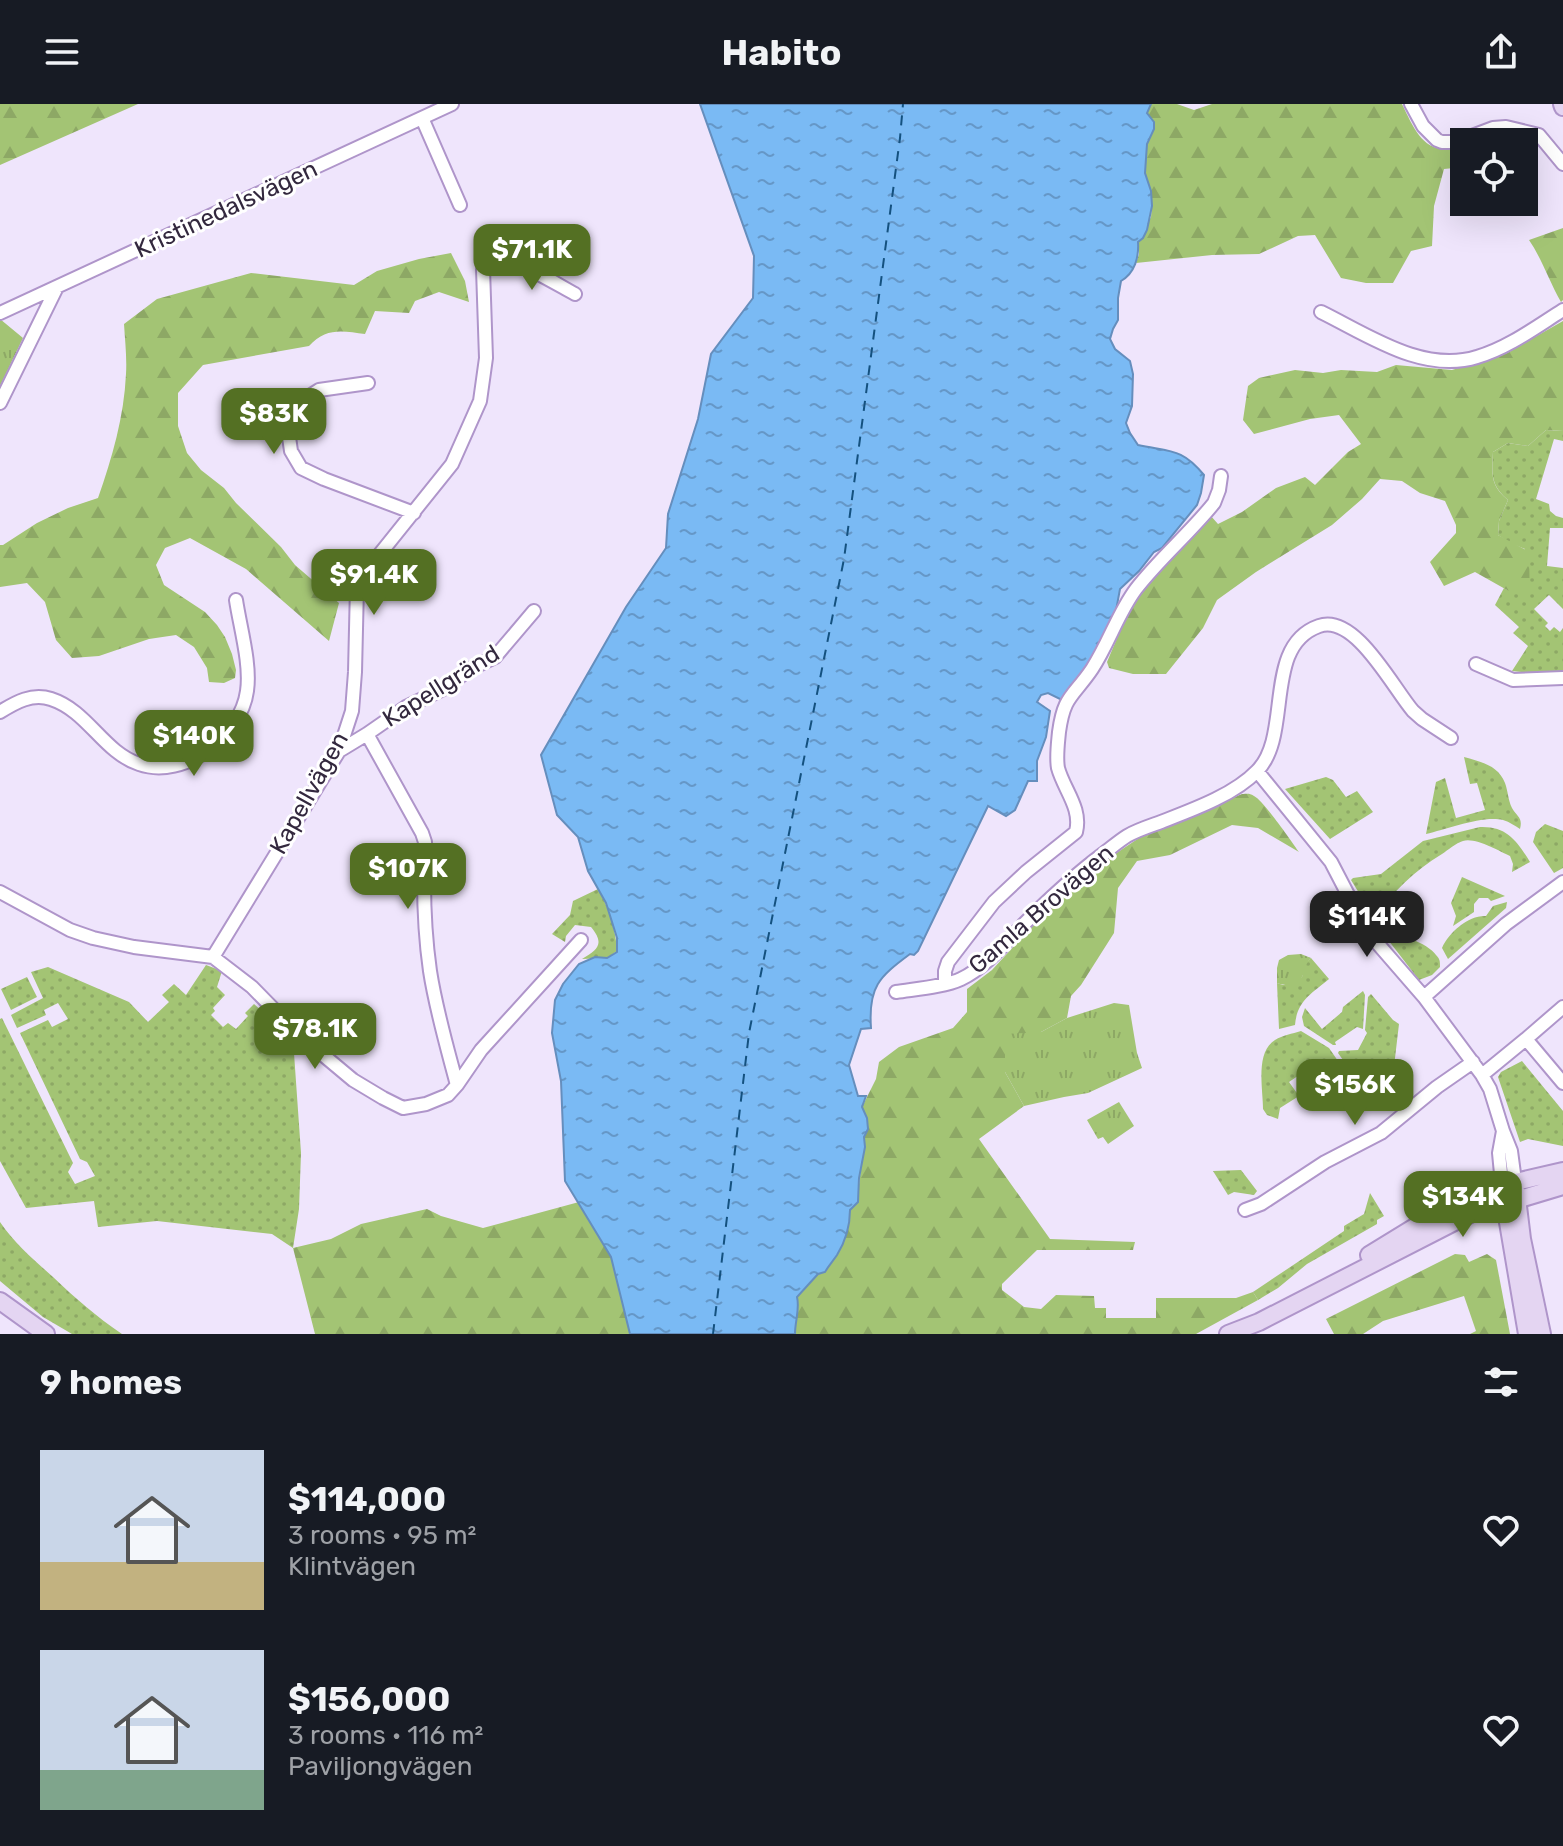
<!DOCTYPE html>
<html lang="en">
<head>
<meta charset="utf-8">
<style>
	:root { --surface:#171b24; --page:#242831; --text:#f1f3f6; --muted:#9ea1a6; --accent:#547023 }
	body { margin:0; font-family:Rubik,sans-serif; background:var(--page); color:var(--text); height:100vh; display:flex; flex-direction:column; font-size:30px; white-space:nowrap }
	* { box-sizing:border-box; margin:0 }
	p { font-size:26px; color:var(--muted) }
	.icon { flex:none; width:44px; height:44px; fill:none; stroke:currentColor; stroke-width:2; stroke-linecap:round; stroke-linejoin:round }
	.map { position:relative; height:1230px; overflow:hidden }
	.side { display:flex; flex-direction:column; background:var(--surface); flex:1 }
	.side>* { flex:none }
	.buttons { position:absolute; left:1450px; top:24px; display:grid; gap:16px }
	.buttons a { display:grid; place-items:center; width:88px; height:88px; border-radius:0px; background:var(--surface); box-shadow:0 8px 32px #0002; font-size:40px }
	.price { position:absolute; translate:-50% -68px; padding:0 18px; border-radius:16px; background:var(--accent); color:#fff; font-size:26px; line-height:52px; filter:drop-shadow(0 2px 4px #0008) }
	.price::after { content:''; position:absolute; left:50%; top:48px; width:24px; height:18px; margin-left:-12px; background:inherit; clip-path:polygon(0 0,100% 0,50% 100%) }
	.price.current { background:#222; color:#fff }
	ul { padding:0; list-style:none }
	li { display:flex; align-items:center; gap:24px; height:200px; padding:0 40px }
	li span { display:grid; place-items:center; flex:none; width:224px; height:160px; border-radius:0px; color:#555 }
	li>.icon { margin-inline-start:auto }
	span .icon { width:96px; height:96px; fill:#fffc; stroke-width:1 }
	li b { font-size:34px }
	h2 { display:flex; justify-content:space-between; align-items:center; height:96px; padding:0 40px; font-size:34px }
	header { display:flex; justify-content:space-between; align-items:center; height:104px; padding:0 40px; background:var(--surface); font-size:36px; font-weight:700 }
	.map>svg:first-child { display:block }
</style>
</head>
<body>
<header><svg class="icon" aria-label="menu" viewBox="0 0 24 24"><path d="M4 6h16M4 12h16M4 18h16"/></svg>Habito<svg class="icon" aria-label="share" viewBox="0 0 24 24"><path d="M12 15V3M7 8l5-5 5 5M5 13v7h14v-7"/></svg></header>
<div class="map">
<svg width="1563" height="1230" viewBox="0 0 1563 1230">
	<defs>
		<pattern id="grass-dots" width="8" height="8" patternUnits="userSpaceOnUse" patternTransform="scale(2)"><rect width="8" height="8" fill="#a3c474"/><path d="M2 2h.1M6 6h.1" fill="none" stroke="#8da865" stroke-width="1.8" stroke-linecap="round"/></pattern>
		<pattern id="forest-firs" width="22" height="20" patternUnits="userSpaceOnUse" patternTransform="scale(2)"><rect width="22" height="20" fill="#a3c474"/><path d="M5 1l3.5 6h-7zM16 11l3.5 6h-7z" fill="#8da865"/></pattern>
		<pattern id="park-tufts" width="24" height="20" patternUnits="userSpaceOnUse" patternTransform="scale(2)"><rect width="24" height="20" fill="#a3c474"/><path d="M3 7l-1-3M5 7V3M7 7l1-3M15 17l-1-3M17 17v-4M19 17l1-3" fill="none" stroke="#8da865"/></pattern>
		<pattern id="water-ripples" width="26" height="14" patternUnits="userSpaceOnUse" patternTransform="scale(2)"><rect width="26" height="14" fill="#7abaf4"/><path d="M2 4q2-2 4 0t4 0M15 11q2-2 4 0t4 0" fill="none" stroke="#6597c7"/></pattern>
	</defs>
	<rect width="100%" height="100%" fill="#efe5fc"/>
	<!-- grass -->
	<path fill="url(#grass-dots)" d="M1546,326L1563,327V337L1554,335L1536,395L1549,400L1550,407L1556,412L1563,414V424H1550L1547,462L1563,464V505L1549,491L1534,505L1548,519L1545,522L1550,527L1554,523L1560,528L1563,524V567L1532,569L1512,567L1528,542L1513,529L1519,523L1495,501L1504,484L1507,486L1525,445L1510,439L1498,431L1499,417L1508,396C1490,381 1492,370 1493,348L1508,339L1528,342Z
		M1464,653C1481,658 1498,661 1505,679C1508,687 1508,696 1512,704C1517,713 1523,713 1520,725C1515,722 1510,718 1503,716C1483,711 1447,725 1426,730L1436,678L1445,674L1456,714L1485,706L1477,679L1470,680Z
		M1326,673L1333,676L1346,693L1357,687L1373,708L1330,735L1285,685Z
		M1545,720L1563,727V764L1554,769L1533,738L1536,728Z
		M1480,723C1507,722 1517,737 1530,758L1512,768L1513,760L1510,752C1499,747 1475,733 1463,737C1456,739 1448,746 1442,750C1414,767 1393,787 1375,815L1351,776L1353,774L1381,770L1423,737Z
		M1462,773L1505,792L1491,797L1488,794H1479L1474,800V808L1453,822L1456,812L1451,799Z
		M598,785C609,804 616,826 617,847L607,854L582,855C598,845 605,840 591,823L575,821L566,832L565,838L552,830L570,811L573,797Z
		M1507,798L1506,804L1448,855L1442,844C1449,828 1469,811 1486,812L1493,802Z
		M1382,828C1396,828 1428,839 1436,851C1440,855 1440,857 1440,863L1432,871L1419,876Z
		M1311,854L1329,875C1311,890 1297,897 1295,921L1279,925L1277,879L1283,881L1302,873L1305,860Z
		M206,861L222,867L217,883L225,891L213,904L215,907L211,911L223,923L228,919L236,925L248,912L245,909L254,900L293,935L301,1049L299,1105L293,1144L272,1130L157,1117L98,1123L94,1097L26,1104L0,1057V915L2,914L73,1059L68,1068L75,1080L95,1072L87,1058L80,1055L20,929L48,916L52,923L68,915L58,899L44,906L46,911L17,924L11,911L43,894L31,868L48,863L129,898L148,918L169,898L162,891L174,880L186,891Z
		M27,873L37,893L11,906L1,885Z
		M1363,887L1365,891L1363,925L1357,923L1335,938L1336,941H1333L1304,922L1302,913L1305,904L1322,925L1342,908L1343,903Z
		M1371,890L1393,916L1399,920L1393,971L1375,986L1360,980L1338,949L1339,947L1358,946L1367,929L1365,926L1368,893Z
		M1301,927L1329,944L1354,980L1341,1004L1326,982L1323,983L1314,970L1310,972L1305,967L1289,978L1299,992L1280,1004L1278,1015L1267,1011L1263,1005C1263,985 1255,948 1275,936C1283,931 1292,930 1301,927Z
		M1522,957L1563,1007V1042L1528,1035L1520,1038L1498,973L1501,968Z
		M1241,1066L1257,1087L1254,1091L1234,1088L1228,1091L1213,1067Z
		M1370,1089L1384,1112L1377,1116V1120L1307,1160L1278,1184L1258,1196L1253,1188L1344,1127V1122L1364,1110Z
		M0,1118C15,1140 34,1156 53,1173C75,1194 97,1213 122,1230H72L43,1213L0,1177Z"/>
	<!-- forest -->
	<path fill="url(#forest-firs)" d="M0,0H138L0,61Z
		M1151,0H1177L1194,6L1212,0H1402C1416,29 1426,55 1464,41V63L1444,65L1434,102L1432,142L1411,147L1393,179H1366L1341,174L1315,131L1298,132L1259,150L1212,151L1136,159L1139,150L1138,137L1151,113L1152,102L1151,87L1145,69L1147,40L1154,25V18L1147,9Z
		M1563,124V196L1561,198C1549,177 1542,155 1529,136Z
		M451,149L465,177L469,198L439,188L415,197L409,209L375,207L365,230C343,227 326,223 309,242L203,261L178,289V322L187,349L201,366L224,384L236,399L281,443L295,461L339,499L329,537L246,465L190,434L165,444L156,461L164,481L205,508L217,521L225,533L232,550L236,566L235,574L224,579L209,578L207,564L194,543L176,531L149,535L99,552L72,554L56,536L45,498L27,479L0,483V441H3L37,419L68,404L98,394C112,354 124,313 126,270C127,254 125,236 124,220L157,195L251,169L354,181L377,167L419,155Z
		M1563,217V327L1546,326L1528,342L1508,339L1493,348C1492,371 1490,381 1508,396L1499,417L1498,431L1528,447C1530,461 1529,473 1530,487L1517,489L1507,486L1475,468L1444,482L1430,458L1456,429V421L1445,397L1420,389L1402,377L1380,375L1362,395L1332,421L1256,468L1217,496L1203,524L1166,570H1133L1109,564L1107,558L1128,508L1147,478L1210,411L1218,420L1242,408L1276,384L1305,373L1315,381L1348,348L1361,340L1339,311L1310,315L1254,330L1243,316L1248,282L1259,274L1295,266L1323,269L1341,266L1377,268L1396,261L1452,266L1507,249Z
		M1242,690C1248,690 1249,689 1254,692C1263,696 1292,738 1299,748L1258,724L1232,721L1170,751L1137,757L1118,784L1114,829L1081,881L1071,892L1067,914L1041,928L1005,968L1024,1002L979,1035L1050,1135L1135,1138L1133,1146H1037L1002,1180V1186L1024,1203L1041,1205L1056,1191L1094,1192L1095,1204H1106V1214H1156V1194H1236L1253,1188L1258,1196L1196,1230H795C795,1217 800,1205 797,1193L818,1170L825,1168C829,1161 833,1157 837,1151C845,1138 850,1121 850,1106L858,1097C858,1076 864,1055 864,1034C863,1020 868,1017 862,1003L876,975L879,958L899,943L953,924L967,908V885L992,866L1050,803L1115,750L1142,732Z
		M579,1098L611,1153L630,1230H315L293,1144L331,1135L361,1120L427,1105L441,1112L483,1124Z
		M1455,1150L1465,1151L1469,1158L1487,1150L1496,1156L1510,1230H1470L1476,1227L1464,1192L1383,1217L1363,1230H1334L1326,1215Z"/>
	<!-- park -->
	<path fill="url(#park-tufts)" d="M0,215L23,234L0,282Z
		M1301,850L1311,854C1303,863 1306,865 1302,873C1297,881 1285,882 1277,879V864L1279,856L1288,851Z
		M1114,899L1129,901L1137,949L1142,964L1088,989L1064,993L1024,1002L1005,968V930L1041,928L1067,914Z
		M1119,998L1134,1022L1108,1040L1103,1033L1098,1035L1087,1016Z"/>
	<!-- water -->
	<path fill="url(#water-ripples)" stroke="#658ebd" stroke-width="2" d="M700,0H1151L1147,9L1154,18V25L1147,40L1145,69L1151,87L1152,102L1147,126L1143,134L1138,138C1139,153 1135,169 1121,177L1118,194V216L1113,225L1110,235L1115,245L1130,257L1133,270L1132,302L1126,319L1130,329L1138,341C1171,348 1182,344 1204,371L1201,389L1197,401L1162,444L1154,448L1139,467L1120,485L1115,512L1102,542L1062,596L1048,589L1041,591L1037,598L1050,607L1046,633L1037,657V677H1028L1015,706L1006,712L988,702L918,847L914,851L910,850C879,873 868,883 871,924L861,925L849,961L858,992H866L862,1003L867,1014L868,1025L864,1033L865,1043L859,1074L858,1098L850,1106C850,1121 845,1138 837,1151C833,1157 829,1161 825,1168L818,1170L797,1193C800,1205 795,1217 795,1230H630L611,1153L565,1077L561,977L552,929L555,896L563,880L579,860L595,853L607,854L617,848V834L606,799L588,767L578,733L557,711L541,651L626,503L666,444L668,410L698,315L711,250L753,194L754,152Z"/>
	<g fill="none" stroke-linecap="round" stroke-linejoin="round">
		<!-- ferry -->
		<path stroke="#14517f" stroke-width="2" stroke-dasharray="10 8" stroke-linecap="butt" d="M713,1230L749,929L844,455L900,34L903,0"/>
		<defs>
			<path id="street" d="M1411,0L1423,22L1437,36L1442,38H1456L1493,24L1506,23L1539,31L1563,60
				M422,14L460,101
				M1321,208C1368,231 1423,270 1477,253C1508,244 1536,223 1563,206
				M0,209L452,0
				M368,279L319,286L302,297L289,308L287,319L291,347L301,364L324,375L414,409
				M0,299L57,183
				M1476,560L1513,576L1563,574
				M0,608C16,598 32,589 51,595C88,607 103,648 139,660C184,676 241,632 247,587C251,560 240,523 236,496
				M367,630L422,729L425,738C423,780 424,825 430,867C436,906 447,943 457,981
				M339,647L367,630L406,603L445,584L470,565L495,553L534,507
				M1257,667L1331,758L1357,808L1378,840L1424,893L1482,971L1490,985L1503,1027L1511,1047L1515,1077
				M0,788L70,826L93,834L134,843L213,853L252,883L298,930L353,976L383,994L403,1004L426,1000L448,991L457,981L481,946L581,836
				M213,853L339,647L352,607L355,568L357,482L367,466L452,360L480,297L486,254L483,165C488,159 492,156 499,156C517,155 558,181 575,190
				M945,879V867L948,858L994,798L1026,768L1076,728C1082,704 1064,686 1058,664C1056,653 1058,639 1059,628C1064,591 1073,593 1092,565C1109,539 1118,509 1136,485C1160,454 1190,429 1214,399L1219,386L1221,372
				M896,888C915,885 944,883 961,875C986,863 1006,838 1025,819C1050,794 1075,771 1103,750C1111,744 1119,737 1127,732C1137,726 1150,722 1161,718C1192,706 1234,691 1257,667C1293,631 1262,542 1319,522C1355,509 1393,584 1413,607L1422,615L1451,634
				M1424,893L1506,820L1563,778
				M1563,903L1526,935L1563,979
				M1482,971L1526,935
				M1502,1080L1499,1049L1503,1027
				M1245,1106L1261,1100L1325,1058L1381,1029L1437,983L1473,958"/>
			<path id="secondary" d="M1562,0L1563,3
				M1516,1086L1522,1135L1542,1230
				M1503,1089L1527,1230
				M1369,1151L1431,1113L1490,1084L1563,1067
				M0,1197L46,1230
				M1228,1230L1259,1218L1470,1110L1563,1082"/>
		</defs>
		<!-- street casing -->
		<use href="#street" stroke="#af95ca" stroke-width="16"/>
		<!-- secondary casing -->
		<use href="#secondary" stroke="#af95ca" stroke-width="20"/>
		<!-- street -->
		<use href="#street" stroke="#fff" stroke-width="12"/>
		<!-- secondary -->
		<use href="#secondary" stroke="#e4d5f2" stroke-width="16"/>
	</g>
	<g text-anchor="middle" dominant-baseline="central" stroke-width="6" stroke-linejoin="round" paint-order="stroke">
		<!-- street labels -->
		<g font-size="24" fill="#33283e" stroke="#fff">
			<text transform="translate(226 105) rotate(-25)">Kristinedalsvägen</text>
			<text transform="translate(441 582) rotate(-32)">Kapellgränd</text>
			<text transform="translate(309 689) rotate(-61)">Kapellvägen</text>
			<text transform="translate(1041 805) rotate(-41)">Gamla Brovägen</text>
		</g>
	</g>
</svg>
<div class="buttons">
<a><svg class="icon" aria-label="locate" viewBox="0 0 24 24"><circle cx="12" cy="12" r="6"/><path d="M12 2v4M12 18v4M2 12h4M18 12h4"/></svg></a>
</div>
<b class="price" style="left:532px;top:188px">$71.1K</b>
<b class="price" style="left:274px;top:352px">$83K</b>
<b class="price" style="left:374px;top:513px">$91.4K</b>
<b class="price" style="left:194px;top:674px">$140K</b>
<b class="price" style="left:408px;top:807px">$107K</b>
<b class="price current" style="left:1367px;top:855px">$114K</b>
<b class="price" style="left:315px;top:967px">$78.1K</b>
<b class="price" style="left:1355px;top:1023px">$156K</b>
<b class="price" style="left:1463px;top:1135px">$134K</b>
</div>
<section class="side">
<h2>9 homes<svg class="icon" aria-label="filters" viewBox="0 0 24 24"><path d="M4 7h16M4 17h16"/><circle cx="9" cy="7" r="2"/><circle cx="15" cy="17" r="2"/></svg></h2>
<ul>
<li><span style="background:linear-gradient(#c9d6e8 70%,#c2b280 0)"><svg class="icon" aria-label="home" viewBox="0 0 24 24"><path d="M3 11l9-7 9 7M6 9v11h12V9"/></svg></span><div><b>$114,000</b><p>3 rooms · 95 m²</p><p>Klintvägen</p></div><svg class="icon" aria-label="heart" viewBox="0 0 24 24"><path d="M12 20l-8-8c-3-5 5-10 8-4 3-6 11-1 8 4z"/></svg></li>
<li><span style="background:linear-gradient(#c9d6e8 75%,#7fa58c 0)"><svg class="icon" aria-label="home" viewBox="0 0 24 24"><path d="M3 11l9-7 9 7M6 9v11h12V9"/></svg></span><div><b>$156,000</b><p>3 rooms · 116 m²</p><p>Paviljongvägen</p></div><svg class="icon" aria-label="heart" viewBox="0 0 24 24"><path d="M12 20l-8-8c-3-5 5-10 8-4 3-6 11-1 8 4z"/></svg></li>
</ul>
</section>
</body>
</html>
